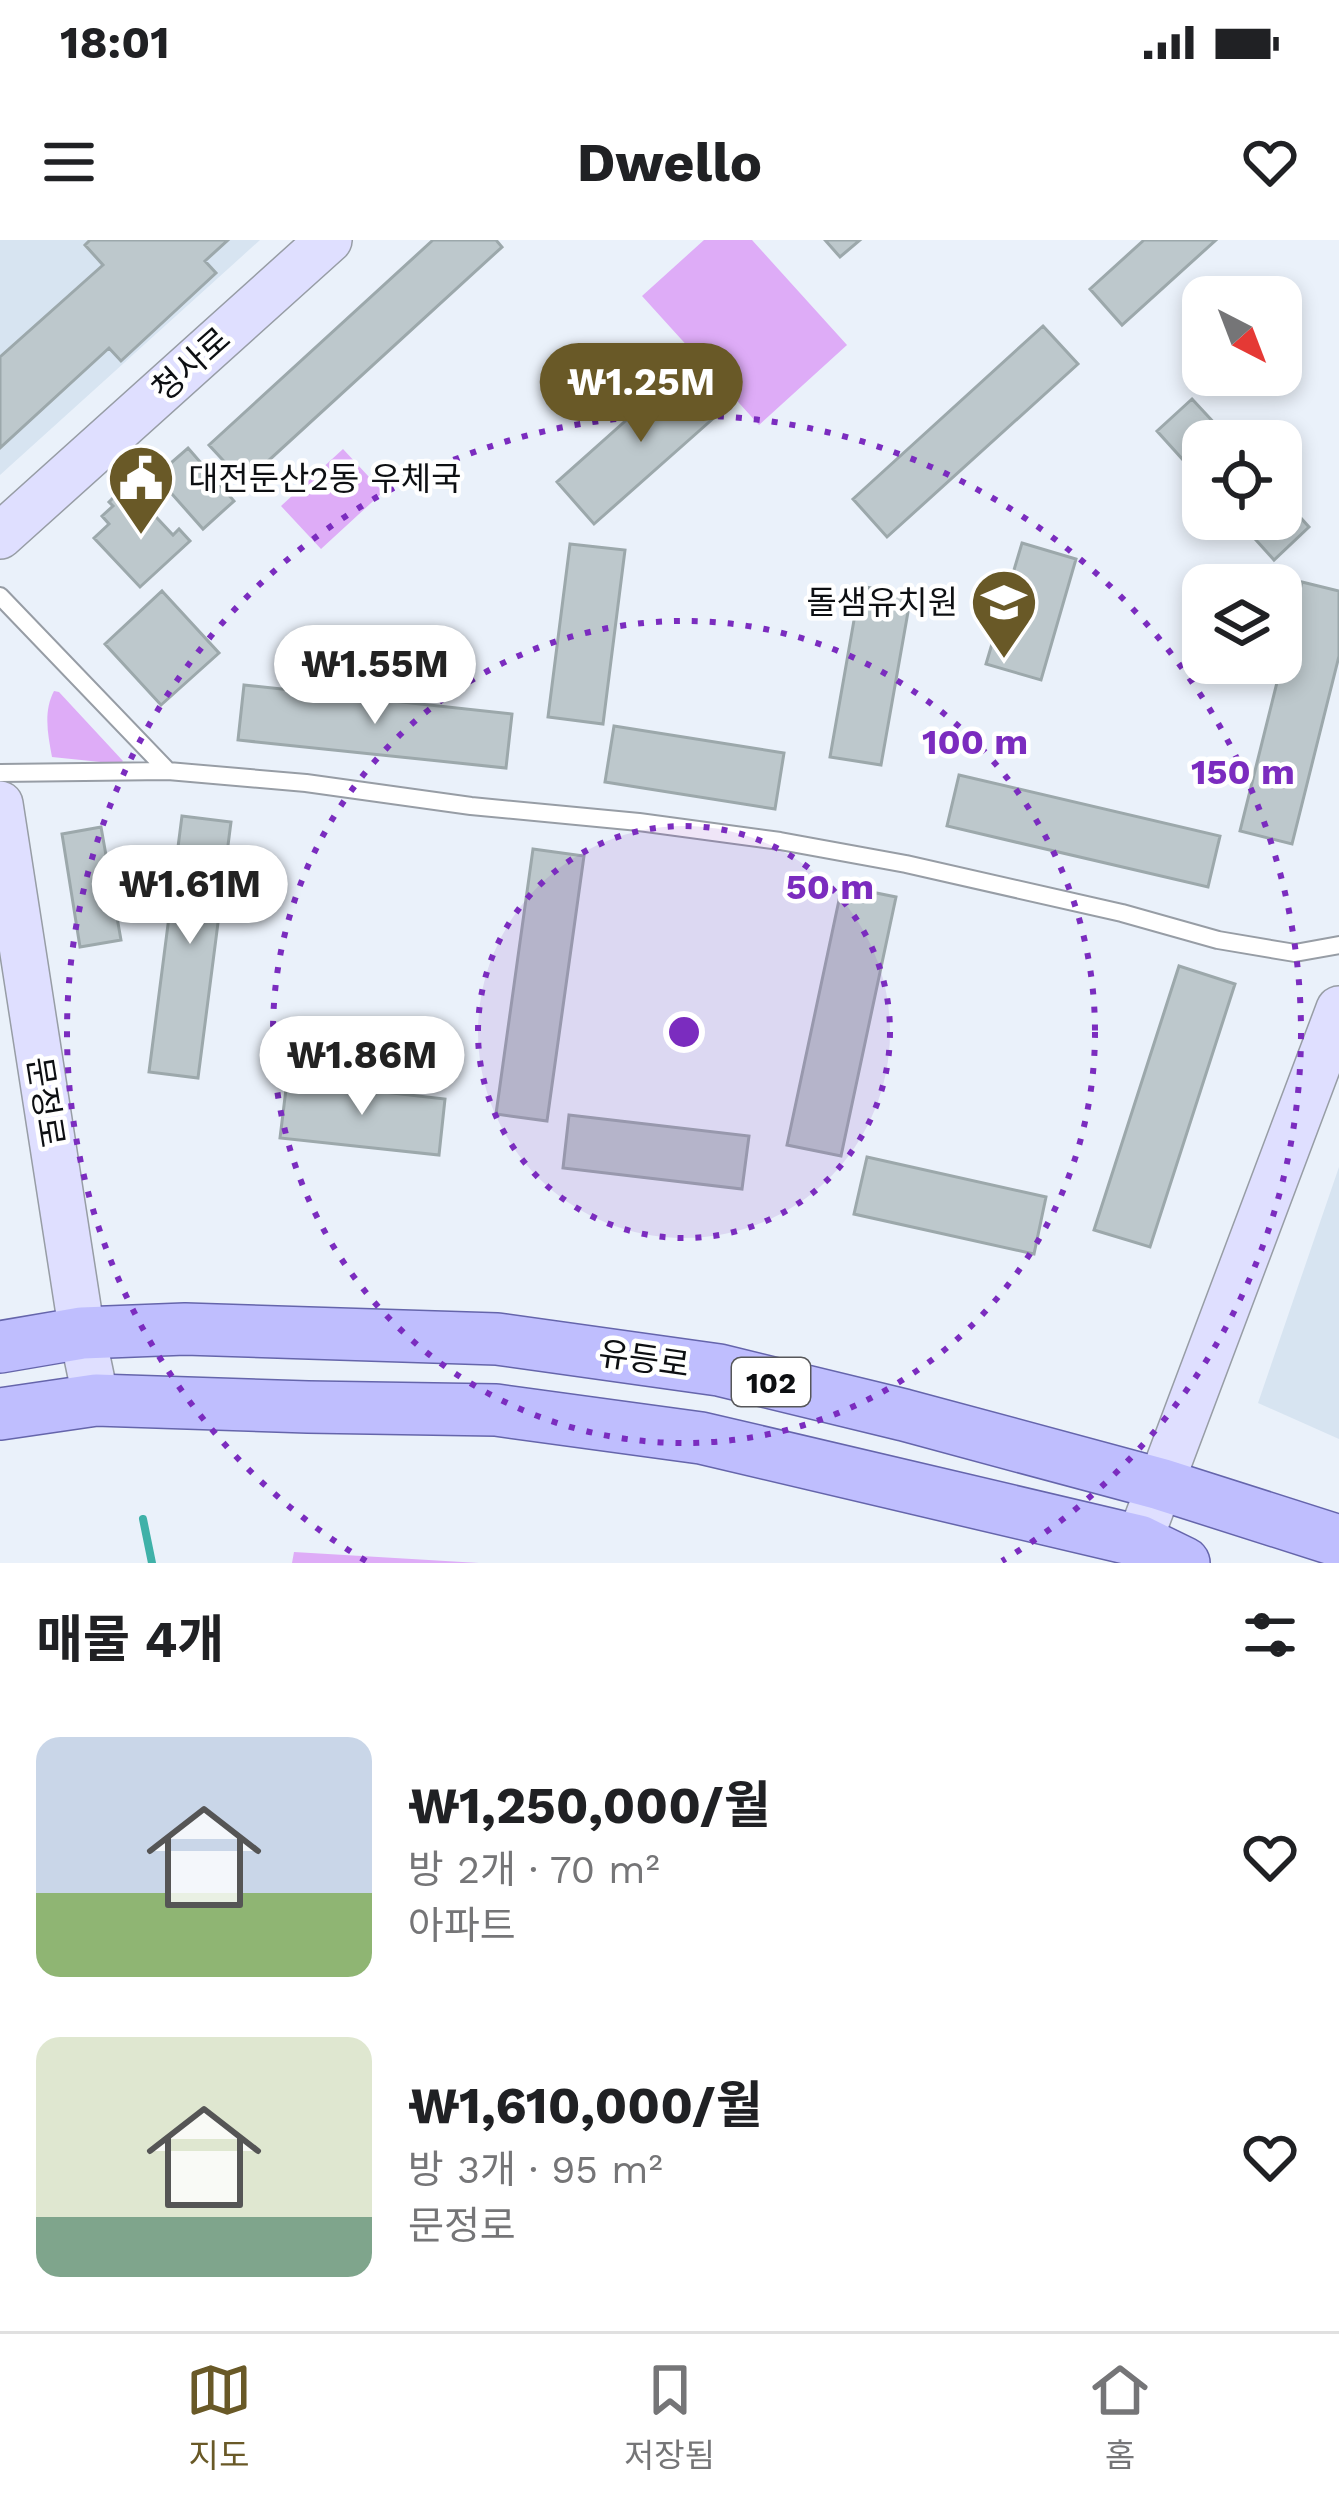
<!DOCTYPE html>
<html lang="ko">
<head>
<meta charset="utf-8">
<style>
	:root { --surface:#fff; --page:#f6f6f6; --text:#202124; --muted:#757577; --line:#e0e0e0; --accent:#695927 }
	body { margin:0; font-family:"Work Sans","Noto Sans KR",sans-serif; background:var(--page); color:var(--text); height:100vh; display:flex; flex-direction:column; font-size:45px; white-space:nowrap }
	* { box-sizing:border-box; margin:0 }
	p { font-size:39px; color:var(--muted) }
	.icon { flex:none; width:66px; height:66px; fill:none; stroke:currentColor; stroke-width:2; stroke-linecap:round; stroke-linejoin:round }
	.map { position:relative; height:1323px; overflow:hidden }
	.drawer { display:flex; flex-direction:column; background:var(--surface); flex:1 }
	.drawer>* { flex:none }
	.needle { width:78px; rotate:138deg }
	.controls { position:absolute; left:1182px; top:36px; display:grid; gap:24px }
	.controls a { display:grid; place-items:center; width:120px; height:120px; border-radius:24px; background:var(--surface); box-shadow:0 6px 18px #0003; font-size:60px }
	.price { position:absolute; translate:-50% -102px; padding:0 27px; border-radius:42px; background:#fff; color:#222; font-size:39px; line-height:78px; filter:drop-shadow(0 3px 6px #0008) }
	.price::after { content:''; position:absolute; left:50%; top:72px; width:36px; height:27px; margin-left:-18px; background:inherit; clip-path:polygon(0 0,100% 0,50% 100%) }
	.price.on { background:var(--accent); color:#fff }
	ul { padding:0; list-style:none }
	li { display:flex; align-items:center; gap:36px; height:300px; padding:0 36px }
	li span { display:grid; place-items:center; flex:none; width:336px; height:240px; border-radius:24px; color:#555 }
	li>.icon { margin-inline-start:auto }
	span .icon { width:144px; height:144px; fill:#fffc; stroke-width:1 }
	li b { font-size:51px }
	h2 { display:flex; justify-content:space-between; align-items:center; height:144px; padding:0 36px; font-size:51px }
	.status { display:flex; justify-content:space-between; align-items:center; height:84px; padding:0 60px; background:var(--surface); direction:ltr }
	.status svg { height:33px; fill:currentColor }
	header { display:flex; justify-content:space-between; align-items:center; height:156px; padding:0 36px; background:var(--surface); font-size:54px; font-weight:700 }
	.tabs { display:flex; justify-content:space-around; align-items:center; height:168px; border-top:3px solid var(--line); background:var(--surface); font-size:33px; color:var(--muted) }
	.tabs a { display:grid; justify-items:center; gap:6px }
	.tabs .on { color:var(--accent) }
	.map>svg:first-child { display:block }
</style>
</head>
<body>
<div class="status"><b>18:01</b><svg viewBox="0 0 49 12"><path d="M0 12V9h3v3zM5 12V6h3v6zM10 12V3h3v9zM15 12V0h3v12zM26 1h20v11H26zM47 4h2v5h-2z"/></svg></div>
<header><svg class="icon" aria-label="menu" viewBox="0 0 24 24"><path d="M4 6h16M4 12h16M4 18h16"/></svg>Dwello<svg class="icon" aria-label="heart" viewBox="0 0 24 24"><path d="M12 20l-8-8c-3-5 5-10 8-4 3-6 11-1 8 4z"/></svg></header>
<div class="map">
<svg width="1339" height="1323" viewBox="0 0 1339 1323">
	<rect width="100%" height="100%" fill="#eaf1fa"/>
	<!-- built -->
	<path fill="#d7e4f1" d="M0,0H260L0,235Z
		M1339,927V1199L1258,1163Z"/>
	<!-- green -->
	<path fill="#deacf7" d="M704,0H752L847,105L759,185L642,56Z
		M343,209L383,252L321,309L281,266Z
		M54,451L59,452L123,521L120,524L52,517C48,495 43,472 54,451Z
		M294,1312L479,1323H292Z"/>
	<g fill="none" stroke-linecap="round" stroke-linejoin="round">
		<!-- stream -->
		<path stroke="#3fb1a8" stroke-width="8" d="M143,1279L152,1323"/>
	</g>
	<!-- building -->
	<path fill="#bdc8cc" stroke="#9ca8ab" stroke-width="3" d="M90,0H228L205,21L216,33L121,121L109,108L0,208V117L103,25L85,5Z
		M433,0H496L502,7L244,243L209,205Z
		M825,0H860L840,17Z
		M1144,0H1216L1122,85L1090,49Z
		M1043,86L1078,124L887,297L853,259Z
		M687,126L725,168L594,284L557,242Z
		M1192,159L1231,201H1203V242L1157,191Z
		M188,208L234,261L203,289L156,236Z
		M126,245L173,295L179,289L190,301L140,347L94,298L109,284L102,276L113,266L109,262Z
		M1281,256L1309,287L1274,320L1237,279H1281Z
		M1022,303L1076,319L1041,440L986,424Z
		M570,304L625,310L603,484L548,477Z
		M1302,342L1339,351V416L1292,604L1240,591Z
		M860,346L911,355L881,525L830,517Z
		M162,351L219,413L161,465L105,404Z
		M244,445L512,474L506,528L238,500Z
		M614,486L784,513L775,569L605,542Z
		M959,535L1220,596L1208,647L947,586Z
		M182,576L231,582L198,838L149,832Z
		M101,587L121,700L80,707L62,594Z
		M533,609L584,616L547,881L496,874Z
		M842,646L896,657L841,916L787,905Z
		M1179,726L1235,744L1150,1007L1094,990Z
		M287,841L445,859L439,915L280,898Z
		M569,875L749,896L742,949L563,928Z
		M867,917L1046,957L1034,1014L854,974Z"/>
	<g fill="none" stroke-linecap="round" stroke-linejoin="round">
		<defs>
			<path id="lane" d="M0,356L168,531
				M0,533L168,531L306,543L471,566L639,582L780,601L906,624L1122,673L1218,700L1295,713L1339,705"/>
			<path id="secondary" d="M0,296L329,0
				M0,564L82,1093L96,1160
				M1139,1301L1339,769"/>
			<path id="primary" d="M0,1107L82,1093L185,1089L497,1099L719,1130L904,1175L1160,1244L1339,1301
				M0,1174L96,1160L308,1167L496,1170L701,1198L1139,1301L1184,1323"/>
		</defs>
		<!-- lane casing -->
		<use href="#lane" stroke="#979da5" stroke-width="20"/>
		<!-- secondary casing -->
		<use href="#secondary" stroke="#979da5" stroke-width="48"/>
		<!-- primary casing -->
		<use href="#primary" stroke="#6565ab" stroke-width="54"/>
		<!-- lane -->
		<use href="#lane" stroke="#fff" stroke-width="16"/>
		<!-- secondary -->
		<use href="#secondary" stroke="#dfdfff" stroke-width="45"/>
		<!-- primary -->
		<use href="#primary" stroke="#bfbefe" stroke-width="51"/>
	</g>
	<!-- distance rings -->
	<circle cx="684" cy="792" r="206" fill="#7b2cbf" fill-opacity=".12"/>
	<g fill="none" stroke="#7b2cbf" stroke-width="6" stroke-dasharray="6 12">
		<circle cx="684" cy="792" r="206"/>
		<circle cx="684" cy="792" r="411"/>
		<path d="M366 1321A617 617 0 1 1 1002 1321"/>
	</g>
	<!-- icons -->
	<defs>
		<symbol id="civic-pin" viewBox="-11 -11 22 30"><path d="M0 17L-7.5 6A9.5 9.5 0 1 1 7.5 6Z" fill="#695927" stroke="#fff"/><path d="M-.6-6.5H3V-4.5H.6V-3L4-1V1h2V6H-6V1h2V-1L-.6-3ZM-1.2 2.5V6h2.4V2.5Z" fill="#fff"/></symbol>
		<symbol id="school-pin" viewBox="-11 -11 22 30"><path d="M0 17L-7.5 6A9.5 9.5 0 1 1 7.5 6Z" fill="#695927" stroke="#fff"/><path d="M0-5L7-2L0 1L-7-2ZM-4 1L0 2.5L4 1V4Q0 6-4 4Z" fill="#fff"/></symbol>
	</defs>
	<g fill-rule="evenodd">
		<use href="#civic-pin" x="103" y="200" width="76" height="104"/>
		<use href="#school-pin" x="966" y="324" width="76" height="104"/>
	</g>
	<g text-anchor="middle" dominant-baseline="central" stroke-width="9" stroke-linejoin="round" paint-order="stroke">
		<!-- shield labels -->
		<rect fill="#fff" stroke="#565759" stroke-width="3" x="732" y="1118" width="78" height="48" rx="9"/>
		<g font-size="30" font-weight="bold" fill="#0d0f12">
			<text x="771" y="1142">102</text>
		</g>
		<!-- street labels -->
		<g font-size="33" fill="#0d0f12" stroke="#fff">
			<text transform="translate(191 124) rotate(-42)">청사로</text>
			<text transform="translate(46 862) rotate(81)">문정로</text>
			<text transform="translate(644 1119) rotate(8)">유등로</text>
		</g>
		<!-- poi labels -->
		<g font-size="33" fill="#0d0f12" stroke="#fff" text-anchor="start">
			<text x="188" y="238">대전둔산2동 우체국</text>
			<text x="958" y="362" text-anchor="end">돌샘유치원</text>
		</g>
	</g>
	<circle cx="684" cy="792" r="18" fill="#7b2cbf" stroke="#fff" stroke-width="6"/>
	<g font-size="36" text-anchor="middle" font-weight="bold" fill="#7b2cbf" stroke="#fff" stroke-width="9" stroke-linejoin="round" paint-order="stroke">
		<text x="975" y="514">100 m</text>
		<text x="1243" y="544">150 m</text>
		<text x="830" y="659">50 m</text>
	</g>
</svg>
<div class="controls">
<a><svg class="needle" viewBox="-14 -14 28 28"><path d="M0-13l5 13h-10z" fill="#e53935"/><path d="M0 13l5-13h-10z" fill="#757577"/></svg></a>
<a><svg class="icon" aria-label="locate" viewBox="0 0 24 24"><circle cx="12" cy="12" r="6"/><path d="M12 2v4M12 18v4M2 12h4M18 12h4"/></svg></a>
<a><svg class="icon" aria-label="layers" viewBox="0 0 24 24"><path d="M12 4l9 5-9 5-9-5zM3 14l9 5 9-5"/></svg></a>
</div>
<b class="price on" style="left:641px;top:205px">₩1.25M</b>
<b class="price" style="left:375px;top:487px">₩1.55M</b>
<b class="price" style="left:190px;top:707px">₩1.61M</b>
<b class="price" style="left:362px;top:878px">₩1.86M</b>
</div>
<section class="drawer">
<h2>매물 4개<svg class="icon" aria-label="filters" viewBox="0 0 24 24"><path d="M4 7h16M4 17h16"/><circle cx="9" cy="7" r="2"/><circle cx="15" cy="17" r="2"/></svg></h2>
<ul>
<li><span style="background:linear-gradient(#c9d6e8 65%,#8fb573 0)"><svg class="icon" aria-label="home" viewBox="0 0 24 24"><path d="M3 11l9-7 9 7M6 9v11h12V9"/></svg></span><div><b>₩1,250,000/월</b><p>방 2개 · 70 m²</p><p>아파트</p></div><svg class="icon" aria-label="heart" viewBox="0 0 24 24"><path d="M12 20l-8-8c-3-5 5-10 8-4 3-6 11-1 8 4z"/></svg></li>
<li><span style="background:linear-gradient(#dfe7d0 75%,#7fa58c 0)"><svg class="icon" aria-label="home" viewBox="0 0 24 24"><path d="M3 11l9-7 9 7M6 9v11h12V9"/></svg></span><div><b>₩1,610,000/월</b><p>방 3개 · 95 m²</p><p>문정로</p></div><svg class="icon" aria-label="heart" viewBox="0 0 24 24"><path d="M12 20l-8-8c-3-5 5-10 8-4 3-6 11-1 8 4z"/></svg></li>
</ul>
</section>
<nav class="tabs">
<a class="on"><svg class="icon" aria-label="map" viewBox="0 0 24 24"><path d="M3 6l6-2 6 2 6-2v14l-6 2-6-2-6 2zM9 4v14M15 6v14"/></svg>지도</a>
<a><svg class="icon" aria-label="saved" viewBox="0 0 24 24"><path d="M7 4h10v16l-5-4-5 4z"/></svg>저장됨</a>
<a><svg class="icon" aria-label="home" viewBox="0 0 24 24"><path d="M3 11l9-7 9 7M6 9v11h12V9"/></svg>홈</a>
</nav>
</body>
</html>
